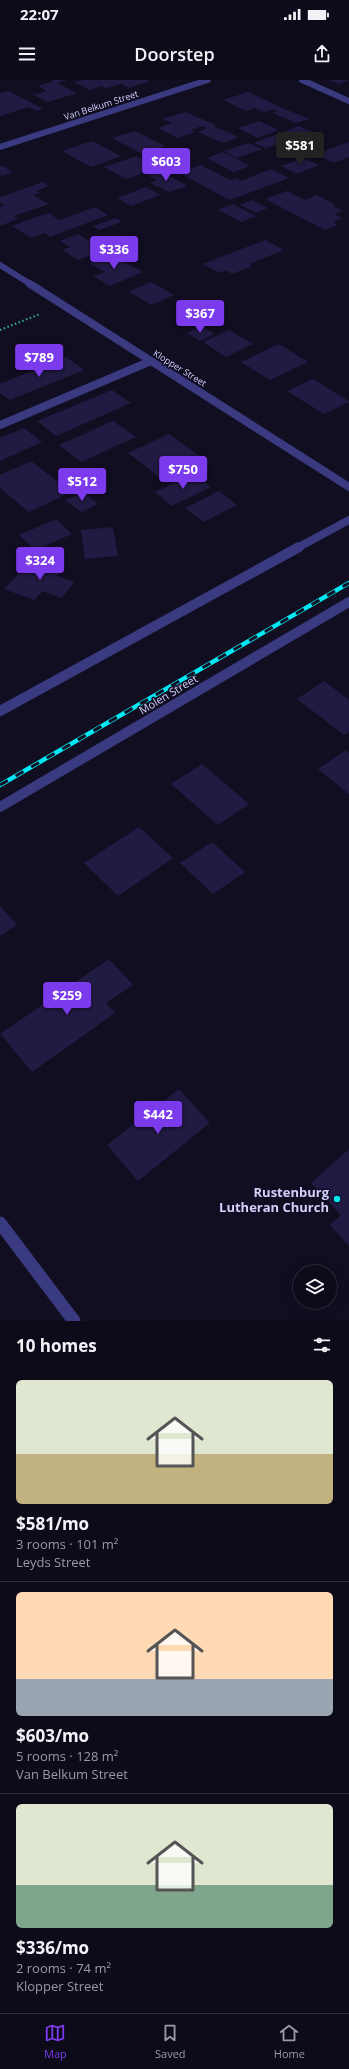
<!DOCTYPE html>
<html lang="en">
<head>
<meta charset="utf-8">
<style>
	:root { --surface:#0d0a1a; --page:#1b1827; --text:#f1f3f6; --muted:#9a9aa2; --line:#2d2b39; --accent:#7c3aed }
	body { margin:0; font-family:"Open Sans",sans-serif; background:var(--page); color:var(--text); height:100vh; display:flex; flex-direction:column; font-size:15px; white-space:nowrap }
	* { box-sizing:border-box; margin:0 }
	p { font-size:13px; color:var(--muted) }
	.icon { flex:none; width:22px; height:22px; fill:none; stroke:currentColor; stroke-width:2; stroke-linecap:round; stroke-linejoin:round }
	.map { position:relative; height:1241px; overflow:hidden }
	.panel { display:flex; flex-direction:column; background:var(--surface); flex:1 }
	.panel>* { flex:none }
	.buttons { position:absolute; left:293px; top:1185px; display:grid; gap:8px }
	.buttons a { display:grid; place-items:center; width:44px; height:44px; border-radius:50%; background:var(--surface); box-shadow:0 4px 16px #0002,0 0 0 1px var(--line); font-size:20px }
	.price { position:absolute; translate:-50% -34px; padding:0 9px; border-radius:4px; background:var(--accent); color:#fff; font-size:13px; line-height:26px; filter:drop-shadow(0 1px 2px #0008) }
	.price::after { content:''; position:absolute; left:50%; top:24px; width:12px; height:9px; margin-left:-6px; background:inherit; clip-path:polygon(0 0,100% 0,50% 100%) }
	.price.selected { background:#222; color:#fff }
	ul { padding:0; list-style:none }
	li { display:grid; align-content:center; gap:8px; height:212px; padding:0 16px }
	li+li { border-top:1px solid var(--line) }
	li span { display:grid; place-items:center; height:124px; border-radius:6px; color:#555 }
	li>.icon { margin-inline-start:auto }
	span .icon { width:72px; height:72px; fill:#fffc; stroke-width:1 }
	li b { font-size:17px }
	h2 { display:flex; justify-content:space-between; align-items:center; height:48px; padding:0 16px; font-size:17px }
	.status { display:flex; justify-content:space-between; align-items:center; height:28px; padding:0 20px; background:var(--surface); direction:ltr }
	.status svg { height:11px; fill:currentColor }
	header { display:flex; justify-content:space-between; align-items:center; height:52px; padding:0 16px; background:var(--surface); font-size:18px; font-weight:600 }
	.tabs { display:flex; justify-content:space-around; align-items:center; height:56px; border-top:1px solid var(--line); background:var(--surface); font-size:11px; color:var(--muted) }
	.tabs a { display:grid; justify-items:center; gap:2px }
	.tabs .selected { color:var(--accent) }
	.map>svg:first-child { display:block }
</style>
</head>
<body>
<div class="status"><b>22:07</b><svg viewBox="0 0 49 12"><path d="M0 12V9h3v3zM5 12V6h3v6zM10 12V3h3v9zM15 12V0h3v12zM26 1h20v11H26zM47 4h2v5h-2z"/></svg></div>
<header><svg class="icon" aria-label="menu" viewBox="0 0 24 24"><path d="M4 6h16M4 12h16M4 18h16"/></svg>Doorstep<svg class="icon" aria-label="share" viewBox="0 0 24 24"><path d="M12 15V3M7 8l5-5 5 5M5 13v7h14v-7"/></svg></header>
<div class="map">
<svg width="349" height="1241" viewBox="0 0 349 1241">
	<rect width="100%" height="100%" fill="#110e22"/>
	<!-- building -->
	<path fill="#211a43" d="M51,0H66L57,3L77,13L48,22L33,15L47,11L38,6L54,1Z
		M82,0H147L150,1L129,8L121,4L106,8L101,6L90,10L74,2Z
		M329,0H349L339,4Z
		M8,11L36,25L43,29L37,31L29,27L0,36V13Z
		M248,12L280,27L309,39L296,43L272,33L278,31L274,29L264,32L255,28L246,31L223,20Z
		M185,32L216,45L213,46L239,57L223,63L198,52L207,48L202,46L191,50L195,52L178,58L158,48L172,43L163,39Z
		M259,41L279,50L258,58L238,48Z
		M299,46L324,57L299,66L287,61L266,68L254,63Z
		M135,51L165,66L142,74L112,58Z
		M92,61L121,76L91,87L62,71Z
		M349,62V77L334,83L316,74Z
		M249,63L262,69L237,78L224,71Z
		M223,72L250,86L234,92L207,78Z
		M137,76L158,88L126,99L104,87Z
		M303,78L319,85L297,94L281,86Z
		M201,85L230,100L236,98L241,101L271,89L289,98L230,120L179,93Z
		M3,86L13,92L2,96L0,94V87Z
		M158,90L169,96L188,106L169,112L150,103L157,100L147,95Z
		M43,102L49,106L36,111L40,113L33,115L49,124L14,136L18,139L0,146V127L5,125L0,122V117Z
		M146,107L160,115L131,126L117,118Z
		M287,111L305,120L317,115L336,125L332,126L343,131L334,134L342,138L333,142L338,145L325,150L265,119Z
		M252,120L268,128L256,133L240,125Z
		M233,124L256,136L241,142L218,130Z
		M95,127L108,135L50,157L44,153L32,158L12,146L48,133L60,140Z
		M116,138L122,142L99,150L93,146Z
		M78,154L104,170L78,180L62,170L70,167L60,161Z
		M265,160L284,170L249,184L252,186L232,194L226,190L219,193L203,184Z
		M111,175L143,192L110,206L93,196L105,192L90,184Z
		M151,202L174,215L152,225L129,212Z
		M201,246L214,254L200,261L187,253Z
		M229,250L253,264L226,277L203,262Z
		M279,264L308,282L270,300L241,282Z
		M66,277L84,290L10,320L0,313V304Z
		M313,299L349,321V322L324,334L287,311Z
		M112,310L131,323L56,356L37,341Z
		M113,341L136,357L81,382L59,365Z
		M24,348L42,362L0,381V358Z
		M169,354L209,383L167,403L128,373Z
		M31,381L71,412L29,432L0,408V395Z
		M194,394L211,407L172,426L155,412Z
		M219,411L237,425L204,442L185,428Z
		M83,412L98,424L81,432L65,420Z
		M56,439L72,454L35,470L19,455Z
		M113,447L118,476L85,479L81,450Z
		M34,478L64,488L57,496L75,502L61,518L43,511L34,520L4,509Z
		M324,601L349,620V652L344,655L297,619Z
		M346,670L349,673V714L318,689Z
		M202,684L249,724L218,745L171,704Z
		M139,747L173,778L118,816L84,783Z
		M212,762L245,792L213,814L180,783Z
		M0,826L17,845L0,856Z
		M109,879L133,905L106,923L115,933L32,992L0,954Z
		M179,1009L210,1043L138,1101L107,1065Z
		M349,1069V1166L330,1145L341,1135L311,1103Z"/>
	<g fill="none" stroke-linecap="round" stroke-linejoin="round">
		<!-- path -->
		<path stroke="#30b2a4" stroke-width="2" stroke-dasharray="1.5 2.5" stroke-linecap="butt" d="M0,250L40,234"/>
		<!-- minor-far3 -->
		<path stroke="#3a3a80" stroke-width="6" d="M302,0L349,21
			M0,67L208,0
			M0,185L32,205"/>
		<!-- minor-far2 -->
		<path stroke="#3a3a80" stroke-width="8" d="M30,204L349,407
			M0,345L151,281
			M297,468L349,440"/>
		<!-- minor-far1 -->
		<path stroke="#3a3a80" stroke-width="10" d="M0,631L299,467
			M0,727L349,522"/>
		<!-- minor -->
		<path stroke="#3a3a80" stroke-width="13" d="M0,1143L74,1241"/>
		<defs>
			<path id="rail" d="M0,705L349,503"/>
		</defs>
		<!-- rail casing -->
		<use href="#rail" stroke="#04e8f6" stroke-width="4.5"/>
		<!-- rail -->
		<use href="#rail" stroke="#110e22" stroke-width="3" stroke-dasharray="9" stroke-linecap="butt"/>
	</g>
	<!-- markers -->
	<circle fill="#04e8f6" stroke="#110e22" stroke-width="1.5" cx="337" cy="1119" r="4"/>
	<g text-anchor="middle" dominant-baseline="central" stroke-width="3" stroke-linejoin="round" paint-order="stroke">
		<!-- far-street labels -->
		<g font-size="9" fill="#d3d0fe" stroke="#110e22">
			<text transform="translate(101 25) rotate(-18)">Van Belkum Street</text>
			<text transform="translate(180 288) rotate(32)">Klopper Street</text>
		</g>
		<!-- street labels -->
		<g font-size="11" fill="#d3d0fe" stroke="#110e22">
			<text transform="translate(168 614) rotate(-31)">Molen Street</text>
		</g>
		<!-- near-poi labels -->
		<g font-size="13" font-weight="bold" fill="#d3d0fe" stroke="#110e22" text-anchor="end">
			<text x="329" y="1112">Rustenburg<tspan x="329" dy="15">Lutheran Church</tspan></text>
		</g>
	</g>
</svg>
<div class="buttons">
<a><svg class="icon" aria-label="layers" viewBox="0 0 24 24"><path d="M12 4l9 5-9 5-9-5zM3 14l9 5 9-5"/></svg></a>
</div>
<b class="price selected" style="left:300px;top:86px">$581</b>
<b class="price" style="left:166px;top:102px">$603</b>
<b class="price" style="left:114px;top:190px">$336</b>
<b class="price" style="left:200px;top:254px">$367</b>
<b class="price" style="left:39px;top:298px">$789</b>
<b class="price" style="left:183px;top:410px">$750</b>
<b class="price" style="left:82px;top:422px">$512</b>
<b class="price" style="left:40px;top:501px">$324</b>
<b class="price" style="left:67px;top:936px">$259</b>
<b class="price" style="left:158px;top:1055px">$442</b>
</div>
<section class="panel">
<h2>10 homes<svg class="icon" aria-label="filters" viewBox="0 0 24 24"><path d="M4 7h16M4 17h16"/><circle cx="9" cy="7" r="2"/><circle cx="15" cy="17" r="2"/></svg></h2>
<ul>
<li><span style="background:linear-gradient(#dfe7d0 60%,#c2b280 0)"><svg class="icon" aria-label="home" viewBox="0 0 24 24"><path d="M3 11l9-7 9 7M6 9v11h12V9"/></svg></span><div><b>$581/mo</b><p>3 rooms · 101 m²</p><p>Leyds Street</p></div></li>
<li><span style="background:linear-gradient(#ffd9b3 70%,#9aa5b1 0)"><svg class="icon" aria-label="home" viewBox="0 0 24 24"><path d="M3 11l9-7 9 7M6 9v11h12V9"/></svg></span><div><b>$603/mo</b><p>5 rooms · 128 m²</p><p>Van Belkum Street</p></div></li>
<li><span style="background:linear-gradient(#dfe7d0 65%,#7fa58c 0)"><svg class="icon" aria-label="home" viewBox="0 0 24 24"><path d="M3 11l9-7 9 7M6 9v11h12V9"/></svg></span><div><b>$336/mo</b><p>2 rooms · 74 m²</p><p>Klopper Street</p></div></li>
</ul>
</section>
<nav class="tabs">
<a class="selected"><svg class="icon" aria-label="map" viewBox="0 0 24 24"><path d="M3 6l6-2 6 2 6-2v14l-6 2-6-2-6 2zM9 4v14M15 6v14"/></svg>Map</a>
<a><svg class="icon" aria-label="saved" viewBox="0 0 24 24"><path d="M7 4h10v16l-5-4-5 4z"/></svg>Saved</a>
<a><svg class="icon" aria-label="home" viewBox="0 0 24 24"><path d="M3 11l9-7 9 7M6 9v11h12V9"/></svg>Home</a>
</nav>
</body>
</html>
